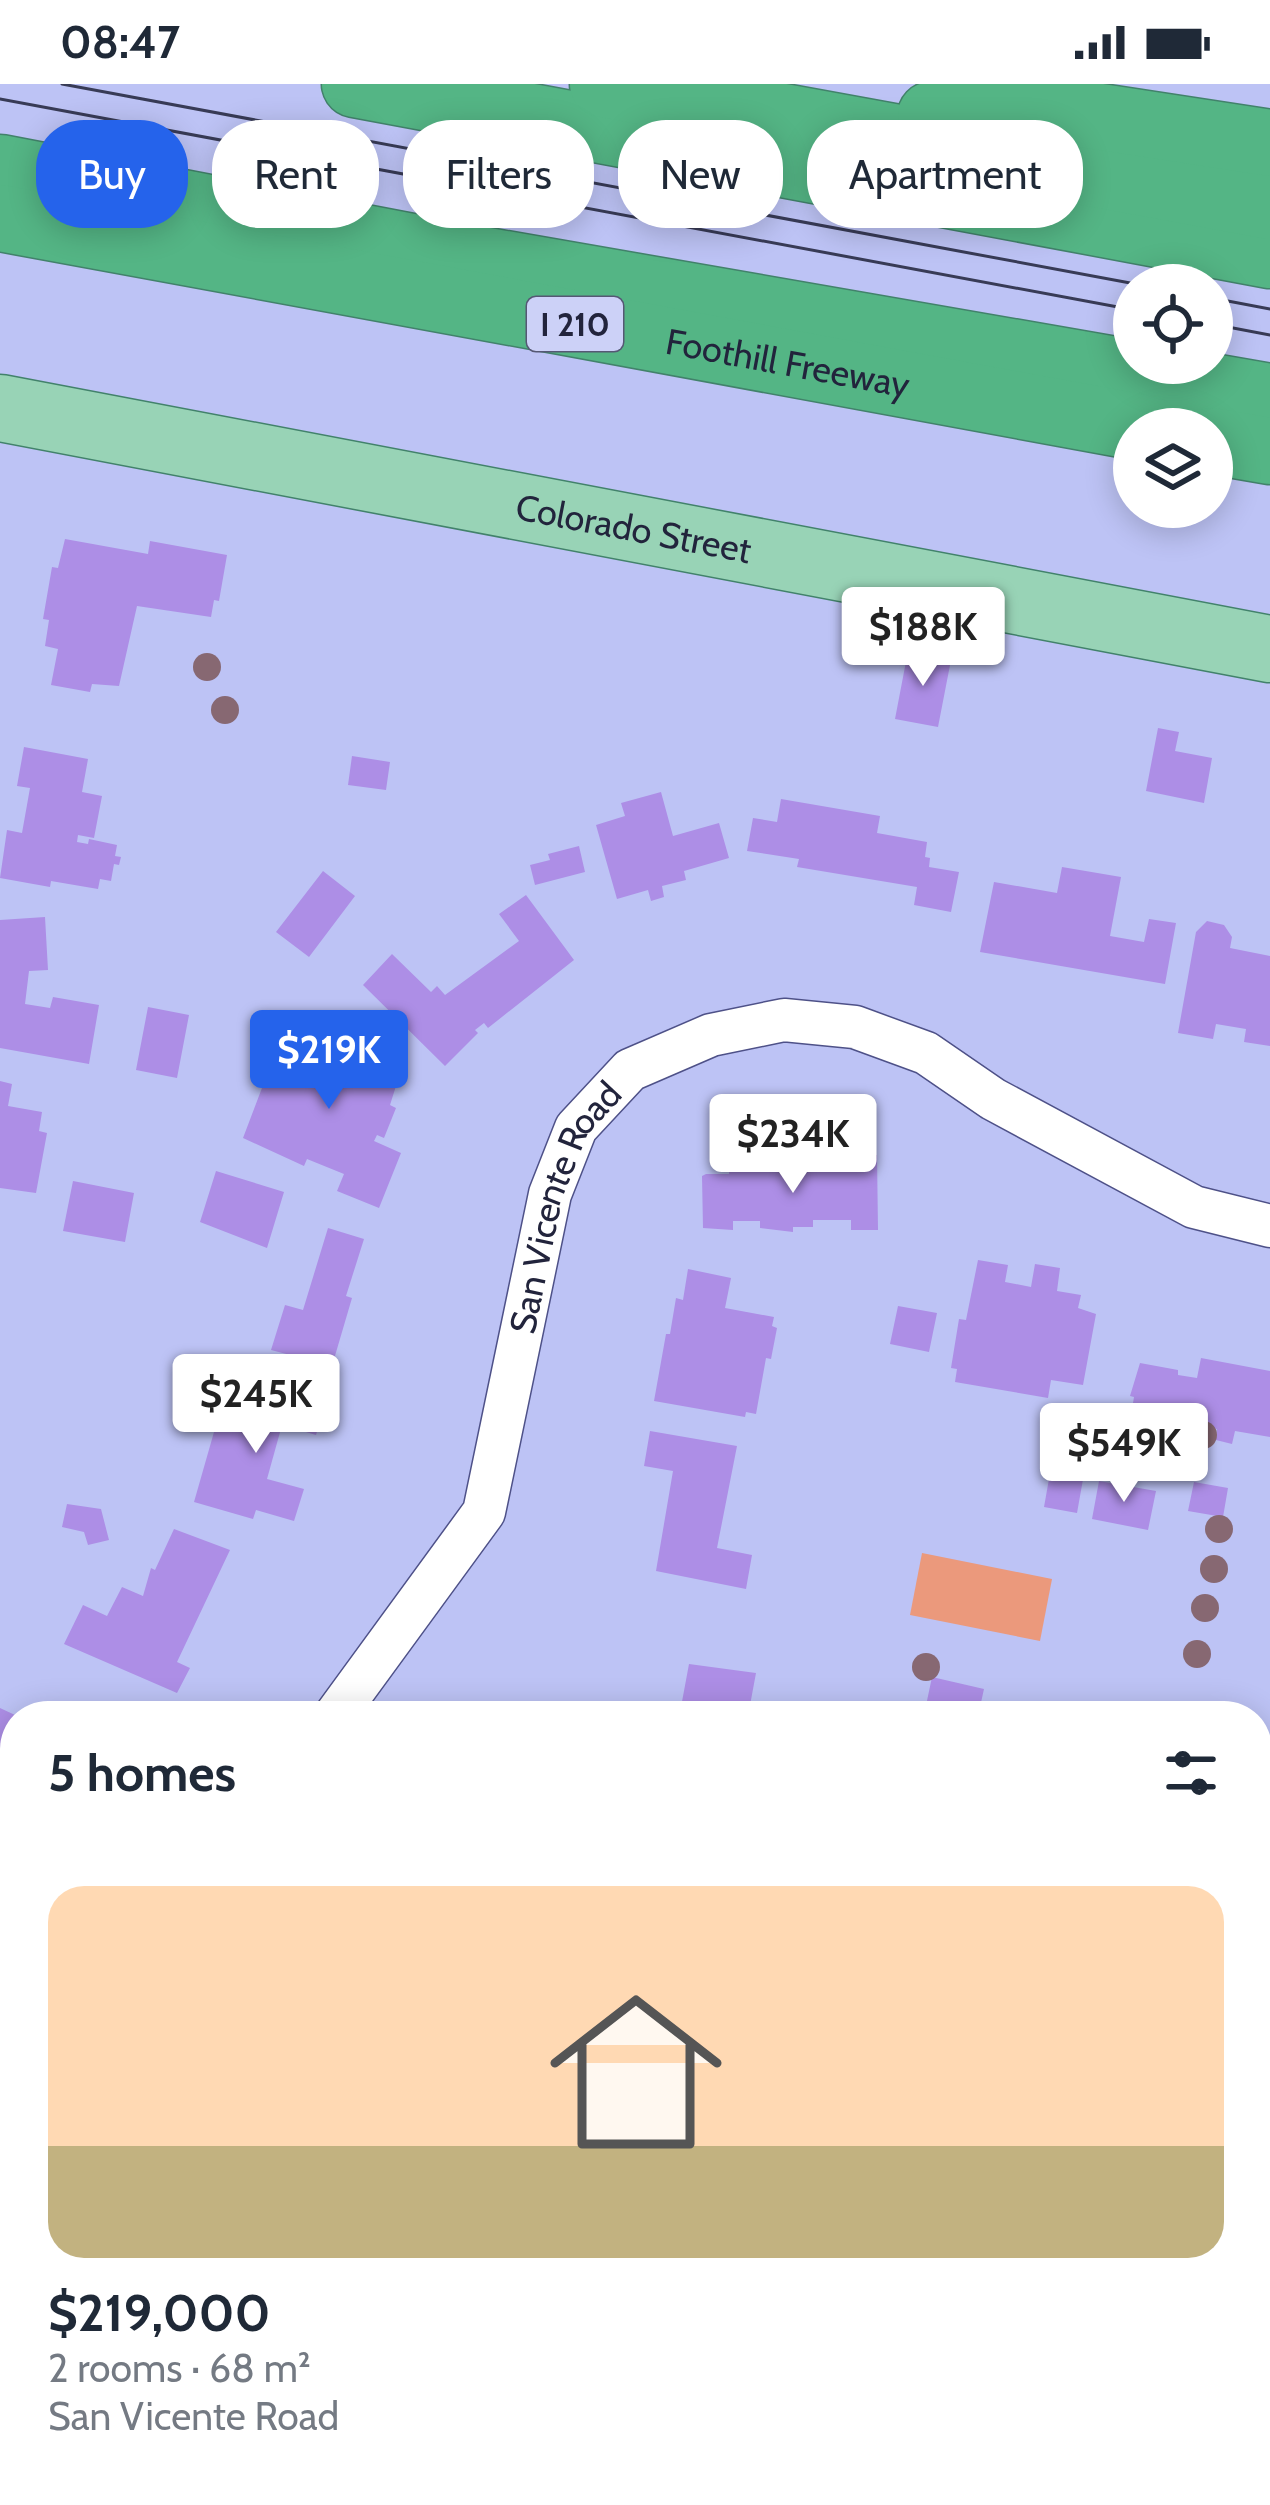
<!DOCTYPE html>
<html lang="en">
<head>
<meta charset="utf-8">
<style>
	:root { --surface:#fff; --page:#f6f6f7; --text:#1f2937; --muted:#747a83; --line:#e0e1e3; --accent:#2563eb }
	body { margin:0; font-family:Cabin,sans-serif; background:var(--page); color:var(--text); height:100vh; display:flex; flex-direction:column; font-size:45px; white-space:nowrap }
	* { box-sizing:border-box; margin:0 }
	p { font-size:39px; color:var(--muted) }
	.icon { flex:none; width:66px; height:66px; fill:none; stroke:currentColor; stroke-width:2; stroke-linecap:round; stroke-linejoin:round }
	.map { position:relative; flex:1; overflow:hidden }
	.details { position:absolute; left:0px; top:1617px; width:1272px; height:804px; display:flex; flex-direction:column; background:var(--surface); border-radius:48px 48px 0 0; box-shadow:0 6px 30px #0003 }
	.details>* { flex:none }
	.top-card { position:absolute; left:36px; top:36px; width:1200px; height:108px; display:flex; gap:24px }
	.fabs { position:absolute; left:1113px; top:180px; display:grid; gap:24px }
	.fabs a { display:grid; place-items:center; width:120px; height:120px; border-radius:50%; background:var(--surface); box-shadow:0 6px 30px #0003; font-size:60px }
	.price { position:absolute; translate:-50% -102px; padding:0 27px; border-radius:12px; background:#fff; color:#222; font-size:39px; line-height:78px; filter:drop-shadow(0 3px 6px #0008) }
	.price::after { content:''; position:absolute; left:50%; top:72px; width:36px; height:27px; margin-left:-18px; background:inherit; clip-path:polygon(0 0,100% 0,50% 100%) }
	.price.on { background:var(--accent); color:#fff }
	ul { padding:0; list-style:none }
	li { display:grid; align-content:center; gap:24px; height:636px; padding:0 48px }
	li+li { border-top:3px solid var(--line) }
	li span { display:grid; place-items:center; height:372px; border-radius:36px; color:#555 }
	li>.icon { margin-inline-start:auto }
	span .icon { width:216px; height:216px; fill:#fffc; stroke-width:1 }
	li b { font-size:51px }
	h2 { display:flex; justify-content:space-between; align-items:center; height:144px; padding:0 48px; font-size:51px }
	.tag { padding:0 42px; border-radius:48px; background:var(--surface); box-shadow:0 6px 30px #0003; font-size:42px; line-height:108px }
	.tag.on { background:var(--accent); color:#fff }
	.status { display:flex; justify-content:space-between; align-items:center; height:84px; padding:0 60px; background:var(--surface); direction:ltr }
	.status svg { height:33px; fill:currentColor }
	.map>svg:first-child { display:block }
</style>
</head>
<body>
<div class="status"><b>08:47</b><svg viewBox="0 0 49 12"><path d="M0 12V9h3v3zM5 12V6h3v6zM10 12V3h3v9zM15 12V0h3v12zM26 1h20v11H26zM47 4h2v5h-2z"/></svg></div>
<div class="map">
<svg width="1270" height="2421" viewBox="0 0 1270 2421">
	<rect width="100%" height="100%" fill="#bdc3f5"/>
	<!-- garden -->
	<path fill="#eb997c" d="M922,1469L1052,1495L1040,1557L910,1531Z"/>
	<!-- building -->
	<path fill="#ad8ee6" d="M65,455L148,470L150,457L227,471L219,517L214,516L211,533L137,522L119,602L92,600L90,608L51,601L58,565L45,562L49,536L43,535L52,483L58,484Z
		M908,567L951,576L938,643L895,635Z
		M1158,644L1179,648L1175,667L1212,674L1204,719L1146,707Z
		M24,663L88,675L82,708L102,712L94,754L78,751L77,758L88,760L89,755L117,761L115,772L121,773L119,781L114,780L111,797L100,795L98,805L51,797L50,803L0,794L7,746L22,749L30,704L17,702Z
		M352,672L390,678L386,706L348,701Z
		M661,708L673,752L719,739L729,774L684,787L686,796L662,802L664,813L651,817L648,806L617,815L596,741L625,732L621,719Z
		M781,715L880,732L877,749L927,758L925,773L930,774L929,783L959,788L951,828L914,821L917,803L797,783L799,775L747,767L753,734L777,738Z
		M579,762L585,788L535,801L530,781L550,776L548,770Z
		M1062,783L1121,793L1110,852L1144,858L1149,835L1176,839L1165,900L980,868L994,798L1057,809Z
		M323,787L355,812L309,873L276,848Z
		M526,811L574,876L488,944L484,939L475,946L478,949L445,982L363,901L392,870L431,908L437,902L445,911L519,857L499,830Z
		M45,833L48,886L29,887L25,920L50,924L53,913L99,921L89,980L0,964V836Z
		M1207,837L1224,841L1232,853L1230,864L1270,872V962L1244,958L1246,945L1216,940L1213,955L1178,949L1196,848Z
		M148,923L189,931L177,994L136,986Z
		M291,940L401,986L390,1021L396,1024L384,1054L377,1051L374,1057L401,1069L379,1124L337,1107L344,1090L307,1075L304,1082L243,1054L273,975L276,977Z
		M0,997L12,1000L8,1022L42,1028L39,1047L47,1049L36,1109L0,1104Z
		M850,1070L877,1071L878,1146H851V1136H813V1143H793V1148L760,1144V1137H733V1146L703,1144L702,1092L706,1090H729V1082L764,1081V1086H824V1082L851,1085Z
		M216,1087L284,1108L267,1164L200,1138Z
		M73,1097L134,1109L125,1158L63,1147Z
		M328,1144L364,1155L346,1212L352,1214L332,1282L271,1266L285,1221L303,1226Z
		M978,1176L1008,1181L1005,1198L1031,1203L1035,1180L1060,1184L1057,1207L1081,1211L1078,1224L1096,1230L1083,1301L1051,1296L1048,1314L955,1298L957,1285L951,1284L959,1235L966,1236Z
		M688,1185L731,1194L725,1224L774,1233L772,1242L777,1244L771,1275L766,1274L756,1330L746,1328L745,1333L654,1317L666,1250H670L676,1214L683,1216Z
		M898,1222L937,1229L929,1268L890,1260Z
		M1201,1274L1270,1287V1353L1235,1347L1232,1360L1216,1356L1217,1345L1174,1336L1168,1369L1126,1361L1134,1313L1130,1312L1140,1279L1178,1286V1291L1197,1294Z
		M276,1299L327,1314L316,1351L282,1341L267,1395L304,1405L294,1437L256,1426L253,1435L194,1418L222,1320L266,1333Z
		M650,1347L737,1362L717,1464L752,1471L746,1505L656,1487L673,1387L644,1382Z
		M1054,1367L1087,1373L1077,1429L1044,1423Z
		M1099,1397L1156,1407L1148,1446L1092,1435Z
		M1194,1398L1228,1404L1223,1433L1188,1427Z
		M67,1420L101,1425L109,1456L88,1461L84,1448L62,1443Z
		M174,1445L230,1466L177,1578L190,1584L177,1609L64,1560L83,1521L107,1532L122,1503L143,1512L151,1484L155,1486Z
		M689,1580L756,1589L748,1632H716L681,1623Z
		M932,1593L984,1605L978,1632L924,1631Z
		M0,1624L15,1631V1676L0,1663Z
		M0,1897L15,1902V1926L6,1951L15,1955V1965L1,2005Z
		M1257,2162L1270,2164V2208L1257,2205Z
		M1257,2360L1270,2363V2402L1257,2399Z
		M1257,2403L1270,2405V2421H1234L1237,2406H1257Z
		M332,2406H342L350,2421H303Z
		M512,2406H563L566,2415L550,2421L547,2412L517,2421Z"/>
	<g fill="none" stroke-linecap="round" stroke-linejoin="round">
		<defs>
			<g id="minor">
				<path id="s1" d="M335,1632L484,1428L550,1110L576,1044L630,986L711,951L784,936L855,943L926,969L993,1015L1194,1123L1270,1142"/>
				<path d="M0,1810L15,1816"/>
				<path d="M1257,2071L1270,2074"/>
				<path d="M153,2406L158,2421"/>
			</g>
			<g id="primary">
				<path id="s2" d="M0,324L1270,565"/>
			</g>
			<g id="motorway">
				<path d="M355,0L1270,171"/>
				<path d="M603,0L1270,122"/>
				<path d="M931,31L1068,28L1270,59"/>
				<path d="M0,84L453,171L1270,313"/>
				<path id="s3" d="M0,134L1149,345"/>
				<path d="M1212,357L1270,367"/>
			</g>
		</defs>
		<!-- minor casing -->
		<use href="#minor" stroke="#4e5188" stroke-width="45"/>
		<!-- primary casing -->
		<use href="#primary" stroke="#42826b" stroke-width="69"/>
		<!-- motorway casing -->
		<use href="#motorway" stroke="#42826b" stroke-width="69"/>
		<!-- minor -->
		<use href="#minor" stroke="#fff" stroke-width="42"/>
		<!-- primary -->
		<use href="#primary" stroke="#98d3b6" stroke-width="66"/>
		<!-- motorway -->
		<use href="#motorway" stroke="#54b585" stroke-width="66"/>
		<!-- tram -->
		<path stroke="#383b56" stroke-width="3" d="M62,0L1141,201
			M0,15L1134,226
			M1212,214L1270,225
			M1212,240L1270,251"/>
	</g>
	<!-- trees -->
	<g fill="#876872">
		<circle cx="207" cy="583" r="14"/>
		<circle cx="225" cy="626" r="14"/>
		<circle cx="1203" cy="1351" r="14"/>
		<circle cx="1219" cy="1445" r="14"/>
		<circle cx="1214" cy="1485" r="14"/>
		<circle cx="1205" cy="1524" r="14"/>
		<circle cx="1197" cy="1570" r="14"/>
		<circle cx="926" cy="1583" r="14"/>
	</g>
	<g text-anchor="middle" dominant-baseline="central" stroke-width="10" stroke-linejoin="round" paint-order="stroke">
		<!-- shield labels -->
		<rect fill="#ccd1f7" stroke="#555874" stroke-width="3" x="527" y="213" width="96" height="54" rx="9"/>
		<g font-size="33" font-weight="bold" fill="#22243c">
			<text x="575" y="240">I 210</text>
		</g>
		<!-- street labels -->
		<g font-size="36" fill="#22243c" stroke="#ccd1f7">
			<text stroke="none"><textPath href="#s3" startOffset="801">Foothill Freeway</textPath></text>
			<text stroke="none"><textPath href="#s2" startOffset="645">Colorado Street</textPath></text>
			<text stroke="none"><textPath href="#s1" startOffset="570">San Vicente Road</textPath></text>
		</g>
	</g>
</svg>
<div class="fabs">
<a><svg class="icon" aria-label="locate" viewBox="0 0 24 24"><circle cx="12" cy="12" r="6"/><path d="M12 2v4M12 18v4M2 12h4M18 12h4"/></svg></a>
<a><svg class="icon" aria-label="layers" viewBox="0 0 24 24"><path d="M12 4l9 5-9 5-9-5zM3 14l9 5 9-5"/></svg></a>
</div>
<b class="price" style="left:923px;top:605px">$188K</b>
<b class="price on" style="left:329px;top:1028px">$219K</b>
<b class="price" style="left:793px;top:1112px">$234K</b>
<b class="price" style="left:256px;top:1372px">$245K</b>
<b class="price" style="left:1124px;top:1421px">$549K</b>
<div class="top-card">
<a class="tag on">Buy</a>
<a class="tag">Rent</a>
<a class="tag">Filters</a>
<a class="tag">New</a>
<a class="tag">Apartment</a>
</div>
<section class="details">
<h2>5 homes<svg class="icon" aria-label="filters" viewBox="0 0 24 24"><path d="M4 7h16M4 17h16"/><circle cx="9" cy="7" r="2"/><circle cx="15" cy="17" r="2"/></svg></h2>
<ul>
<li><span style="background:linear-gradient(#ffd9b3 70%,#c2b280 0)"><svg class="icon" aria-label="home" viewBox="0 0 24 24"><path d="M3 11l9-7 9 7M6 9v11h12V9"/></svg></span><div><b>$219,000</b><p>2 rooms · 68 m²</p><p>San Vicente Road</p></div></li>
</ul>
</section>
</div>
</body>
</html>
